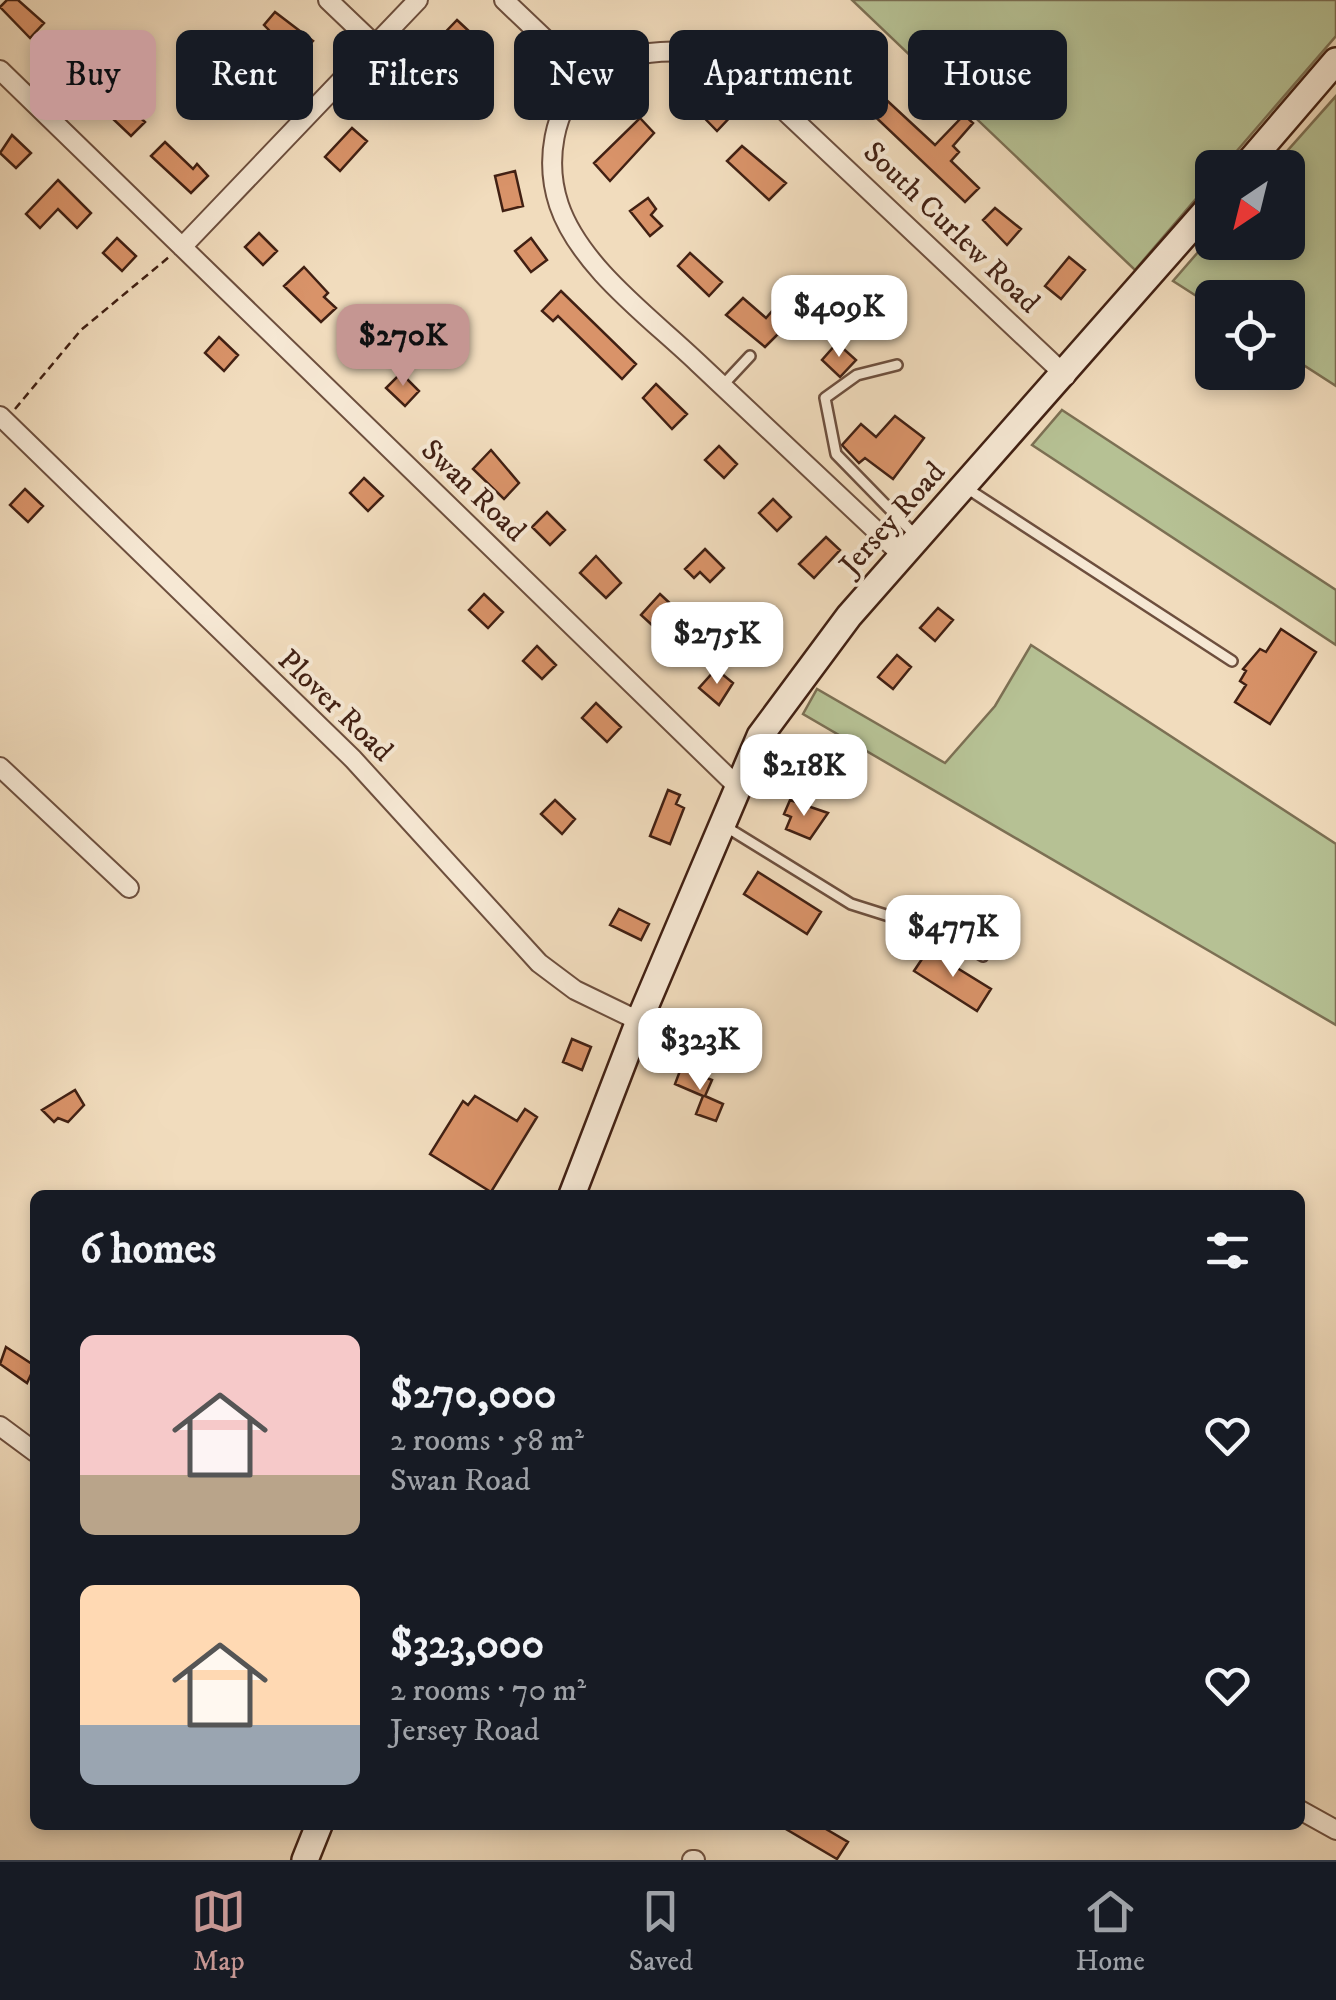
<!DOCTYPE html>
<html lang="en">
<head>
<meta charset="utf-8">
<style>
	:root { --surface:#171b24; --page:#20242c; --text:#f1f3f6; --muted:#9ea1a6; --line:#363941; --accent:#c59692 }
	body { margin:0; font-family:"IM FELL DW Pica",serif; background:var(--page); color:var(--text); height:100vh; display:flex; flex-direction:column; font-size:38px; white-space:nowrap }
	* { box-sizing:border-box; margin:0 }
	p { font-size:32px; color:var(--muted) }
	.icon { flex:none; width:55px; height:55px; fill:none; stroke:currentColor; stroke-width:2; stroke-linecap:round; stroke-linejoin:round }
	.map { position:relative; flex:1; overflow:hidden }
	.drawer { position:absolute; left:30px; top:1190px; width:1275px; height:640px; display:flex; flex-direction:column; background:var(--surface); border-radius:15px; box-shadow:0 5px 15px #0003 }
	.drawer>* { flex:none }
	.banner { position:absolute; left:30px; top:30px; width:1278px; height:90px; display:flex; gap:20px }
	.needle { width:65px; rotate:215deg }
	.fabs { position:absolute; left:1195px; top:150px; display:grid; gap:20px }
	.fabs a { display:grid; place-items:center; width:110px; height:110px; border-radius:15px; background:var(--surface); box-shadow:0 5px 15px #0003; font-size:50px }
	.price { position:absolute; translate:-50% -85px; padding:0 22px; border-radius:20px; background:#fff; color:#222; font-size:32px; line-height:65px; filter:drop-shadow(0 2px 5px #0008) }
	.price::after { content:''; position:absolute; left:50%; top:60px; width:30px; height:22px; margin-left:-15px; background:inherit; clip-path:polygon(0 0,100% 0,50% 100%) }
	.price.active { background:var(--accent); color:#111 }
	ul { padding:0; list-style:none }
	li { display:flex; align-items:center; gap:30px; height:250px; padding:0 50px }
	li span { display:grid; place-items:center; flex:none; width:280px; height:200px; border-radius:15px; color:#555 }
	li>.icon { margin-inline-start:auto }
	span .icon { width:120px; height:120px; fill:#fffc; stroke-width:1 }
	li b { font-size:42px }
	h2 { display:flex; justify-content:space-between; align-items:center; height:120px; padding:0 50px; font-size:42px }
	.pill { padding:0 35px; border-radius:15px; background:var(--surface); box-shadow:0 5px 15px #0003; font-size:35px; line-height:90px }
	.pill.active { background:var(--accent); color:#111 }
	.tabs { display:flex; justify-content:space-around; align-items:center; height:140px; border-top:2px solid var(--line); background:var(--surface); font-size:28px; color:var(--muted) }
	.tabs a { display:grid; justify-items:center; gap:5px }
	.tabs .active { color:var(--accent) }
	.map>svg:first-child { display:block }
</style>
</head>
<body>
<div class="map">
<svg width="1336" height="1860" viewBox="0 0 1336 1860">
	<rect width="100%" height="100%" fill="#f1dcbd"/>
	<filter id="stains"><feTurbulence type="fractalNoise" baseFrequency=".002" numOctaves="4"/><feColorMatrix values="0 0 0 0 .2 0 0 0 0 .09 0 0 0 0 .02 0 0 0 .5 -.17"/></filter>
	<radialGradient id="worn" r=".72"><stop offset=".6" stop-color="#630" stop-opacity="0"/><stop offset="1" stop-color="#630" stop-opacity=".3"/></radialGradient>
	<!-- green -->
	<path fill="#b6c194" stroke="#7c7054" stroke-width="2.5" d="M852,0H1336V36L1223,167L1212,168V180L1135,270Z
		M1336,96V386L1288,355V298H1212V306L1173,281L1212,236V242H1288V168L1273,167Z
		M1062,410L1336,590V645L1032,445Z
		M1031,645L1336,844V1025L803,714L817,689L945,763L995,706Z"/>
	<!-- building -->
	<path fill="#d99369" stroke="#412013" stroke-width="2.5" d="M7,0H18L44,23L30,38L0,7Z
		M275,12L313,41L297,59L264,25Z
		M457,20L472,34L452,60L434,44Z
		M817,35L862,76L849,90L805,47Z
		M75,54L94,73L80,88L61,69Z
		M402,77L416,91L398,114L381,98Z
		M698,85L733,114L717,131L685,98Z
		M880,94L935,145L964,115L973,123L953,146L959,152L951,161L979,188L965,202L867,109Z
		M126,104L145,122L131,136L112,118Z
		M640,118L654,133L610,181L594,163Z
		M352,128L367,141L340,171L325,157Z
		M12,135L31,153L16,168L0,153Z
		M165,142L193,169L197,164L208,176L191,193L151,156Z
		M742,146L786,183L769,200L727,161Z
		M515,171L523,206L503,211L495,176Z
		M58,180L91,213L77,228L58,209L40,228L26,214Z
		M648,198L656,209L651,215L662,226L650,236L630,211Z
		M995,208L1021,229L1007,245L983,220Z
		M259,233L277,251L263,265L245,247Z
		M117,238L136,256L122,271L103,253Z
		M531,238L547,260L531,272L515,251Z
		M690,253L722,282L709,296L678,266Z
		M1069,257L1085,270L1061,299L1045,286Z
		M304,267L328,293L324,297L336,308L321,322L284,286Z
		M561,291L636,364L622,379L558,316L553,321L542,311Z
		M743,298L766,318L773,310L788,324L765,347L726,315Z
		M355,328L374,346L360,361L341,343Z
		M219,337L238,355L224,371L205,353Z
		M837,343L856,360L840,377L822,360Z
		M401,373L419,391L405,406L386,388Z
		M656,384L687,414L672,429L643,398Z
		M895,416L924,438L893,479L865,458L859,463L842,445L861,424L876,437Z
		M719,446L737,464L724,478L705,460Z
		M491,450L519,483L504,499L473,469Z
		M364,478L383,496L368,511L350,493Z
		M25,489L43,506L28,522L10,505Z
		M773,499L791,517L777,531L759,513Z
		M547,512L565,530L550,545L532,527Z
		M826,537L840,550L814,578L799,564Z
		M705,549L724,568L710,582L700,572L694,578L685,569Z
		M596,556L621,583L606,598L580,573Z
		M484,594L503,612L488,628L469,610Z
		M660,594L706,637L699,644L665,619L659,626L652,625L641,615Z
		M752,606L774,626L750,652L735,637L747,625L742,617Z
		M938,608L953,620L935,641L920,628Z
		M1281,629L1316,652L1270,724L1235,702L1246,685L1240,681L1246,671L1243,669L1260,649L1266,652Z
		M537,646L556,665L542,679L523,661Z
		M897,655L911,667L893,689L878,677Z
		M716,669L733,683L719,705L699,688Z
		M596,703L621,727L607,742L582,718Z
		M668,790L680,795L676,804L684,808L670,844L650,836Z
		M555,800L575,819L562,834L541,814Z
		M790,800L828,813L810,839L786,829L791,817L784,814Z
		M758,872L821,912L807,934L744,894Z
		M619,909L649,924L641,940L610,925Z
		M928,950L991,989L977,1011L914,971Z
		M572,1039L591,1047L582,1070L563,1062Z
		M681,1068L712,1080L705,1096L723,1104L716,1121L696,1114L703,1096L675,1084Z
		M75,1090L84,1105L68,1122L58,1118L54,1122L42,1110Z
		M475,1096L517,1121L525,1109L537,1117L491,1192L430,1154L463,1101L468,1105Z
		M6,1347L35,1366L27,1383L0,1364Z
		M779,1825H819L848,1842L837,1859Z"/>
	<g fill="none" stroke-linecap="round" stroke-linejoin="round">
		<defs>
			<path id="lane" d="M897,365L857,375L825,398L836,454L916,536
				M722,386L750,356
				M968,489L1232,661
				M723,825L851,904L946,934L983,956"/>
			<path id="street" d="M328,0L373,43
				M504,0L586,78
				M0,70L736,785
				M182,247L418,0
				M0,416L353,759L539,963L575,990L639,1021
				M902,555C834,491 766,427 698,363C651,318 580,267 559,205C545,163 552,108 587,78C622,47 699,43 738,67L1066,376
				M0,767L129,888
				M0,1426L35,1452
				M1300,1810L1336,1830
				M692,1860H695"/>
			<path id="secondary" d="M1244,168L1336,61
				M572,1195L639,1021L760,736L849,616L1212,204
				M305,1860L319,1825"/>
		</defs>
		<!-- lane casing -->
		<use href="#lane" stroke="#6d4f3e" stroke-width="14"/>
		<!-- street casing -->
		<use href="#street" stroke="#6d4f3e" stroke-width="22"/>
		<!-- secondary casing -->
		<use href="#secondary" stroke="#412013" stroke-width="30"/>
		<!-- path -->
		<path stroke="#412013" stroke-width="2.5" stroke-dasharray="8 5" stroke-linecap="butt" d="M15,409L81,330L169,257"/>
		<!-- lane -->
		<use href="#lane" stroke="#f6e8d4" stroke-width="9"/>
		<!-- street -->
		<use href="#street" stroke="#f6e8d4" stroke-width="18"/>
		<!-- secondary -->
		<use href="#secondary" stroke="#f6e8d4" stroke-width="25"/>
	</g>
	<g text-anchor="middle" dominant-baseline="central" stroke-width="8" stroke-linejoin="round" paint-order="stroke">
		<!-- street labels -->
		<g font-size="30" fill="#412013" stroke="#f6e8d4">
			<text transform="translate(951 228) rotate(44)">South Curlew Road</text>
			<text transform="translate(473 491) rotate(44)">Swan Road</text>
			<text transform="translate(893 519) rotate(-48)">Jersey Road</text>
			<text transform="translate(335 706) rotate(44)">Plover Road</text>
		</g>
	</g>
	<rect width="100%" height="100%" filter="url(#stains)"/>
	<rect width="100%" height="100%" fill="url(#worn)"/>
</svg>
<div class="fabs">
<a><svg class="needle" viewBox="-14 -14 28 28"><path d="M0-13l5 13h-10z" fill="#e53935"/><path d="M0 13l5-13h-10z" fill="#9ea1a6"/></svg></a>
<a><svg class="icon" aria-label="locate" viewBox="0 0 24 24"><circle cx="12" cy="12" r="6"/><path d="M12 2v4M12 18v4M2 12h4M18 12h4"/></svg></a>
</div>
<b class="price" style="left:839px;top:360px">$409K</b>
<b class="price active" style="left:403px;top:389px">$270K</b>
<b class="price" style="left:717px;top:687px">$275K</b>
<b class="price" style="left:804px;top:819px">$218K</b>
<b class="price" style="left:953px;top:980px">$477K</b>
<b class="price" style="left:700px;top:1093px">$323K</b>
<div class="banner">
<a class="pill active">Buy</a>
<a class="pill">Rent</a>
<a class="pill">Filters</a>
<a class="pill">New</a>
<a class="pill">Apartment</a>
<a class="pill">House</a>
</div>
<section class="drawer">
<h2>6 homes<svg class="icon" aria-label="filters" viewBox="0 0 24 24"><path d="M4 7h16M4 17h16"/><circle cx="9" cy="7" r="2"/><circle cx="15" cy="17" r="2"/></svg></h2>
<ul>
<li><span style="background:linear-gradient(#f6c9c9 70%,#b9a48a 0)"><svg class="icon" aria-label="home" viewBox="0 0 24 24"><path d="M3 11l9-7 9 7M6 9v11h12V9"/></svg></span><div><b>$270,000</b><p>2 rooms · 58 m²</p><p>Swan Road</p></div><svg class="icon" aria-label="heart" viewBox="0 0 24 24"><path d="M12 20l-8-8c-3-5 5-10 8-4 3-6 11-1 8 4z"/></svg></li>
<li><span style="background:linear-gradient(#ffd9b3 70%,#9aa5b1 0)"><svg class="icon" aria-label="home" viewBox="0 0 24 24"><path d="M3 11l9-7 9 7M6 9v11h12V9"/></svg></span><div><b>$323,000</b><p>2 rooms · 70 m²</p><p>Jersey Road</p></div><svg class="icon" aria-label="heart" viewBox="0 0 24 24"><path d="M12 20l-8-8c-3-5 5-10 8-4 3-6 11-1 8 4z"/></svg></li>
</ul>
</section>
</div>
<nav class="tabs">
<a class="active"><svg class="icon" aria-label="map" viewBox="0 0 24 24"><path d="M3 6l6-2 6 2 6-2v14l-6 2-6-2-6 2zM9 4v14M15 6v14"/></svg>Map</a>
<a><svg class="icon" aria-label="saved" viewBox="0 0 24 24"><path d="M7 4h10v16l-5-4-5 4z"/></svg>Saved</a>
<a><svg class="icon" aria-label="home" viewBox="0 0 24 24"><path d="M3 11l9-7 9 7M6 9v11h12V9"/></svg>Home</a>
</nav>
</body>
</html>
